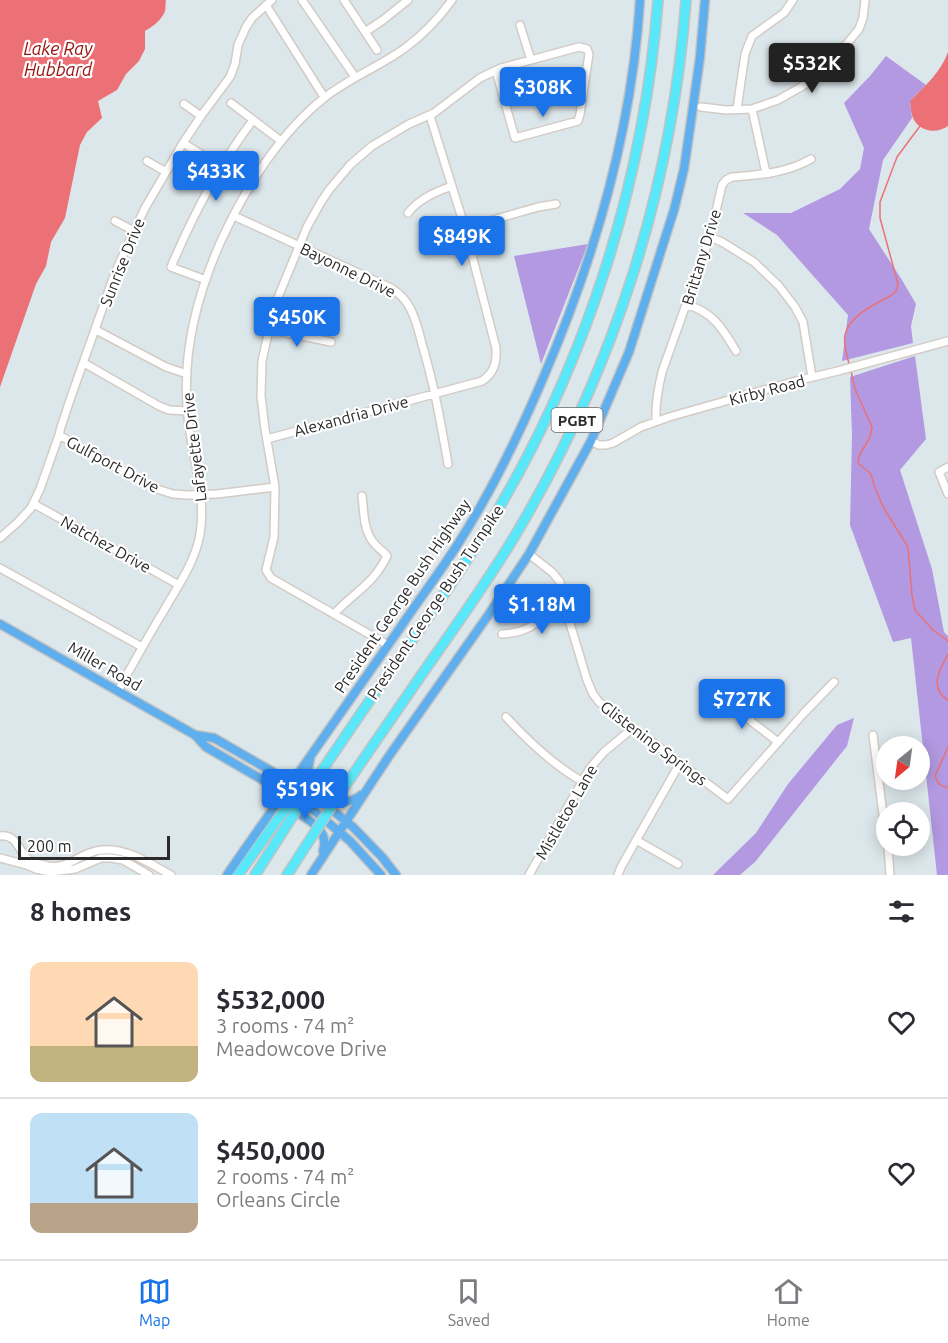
<!DOCTYPE html>
<html lang="en">
<head>
<meta charset="utf-8">
<style>
	:root { --surface:#fff; --page:#f7f7f7; --text:#2b2b33; --muted:#7c7c81; --line:#e1e1e2; --accent:#1a73e8 }
	body { margin:0; font-family:Ubuntu,sans-serif; background:var(--page); color:var(--text); height:100vh; display:flex; flex-direction:column; font-size:22px; white-space:nowrap }
	* { box-sizing:border-box; margin:0 }
	p { font-size:20px; color:var(--muted) }
	.icon { flex:none; width:33px; height:33px; fill:none; stroke:currentColor; stroke-width:2; stroke-linecap:round; stroke-linejoin:round }
	.map { position:relative; height:875px; overflow:hidden }
	.panel { display:flex; flex-direction:column; background:var(--surface); flex:1 }
	.panel>* { flex:none }
	.needle { width:39px; rotate:209deg }
	.buttons { position:absolute; left:876px; top:736px; display:grid; gap:12px }
	.buttons a { display:grid; place-items:center; width:54px; height:54px; border-radius:50%; background:var(--surface); box-shadow:0 3px 15px #0003; font-size:30px }
	.scale { position:absolute; left:18px; bottom:15px; width:152px; box-sizing:border-box; padding-left:6px; border:3px solid #2a2a2a; border-top:0; font-size:16px; line-height:21px; white-space:nowrap; color:#2a2a2a; -webkit-text-stroke:4px #fff; paint-order:stroke }
	.price { position:absolute; translate:-50% -51px; padding:0 14px; border-radius:6px; background:var(--accent); color:#fff; font-size:20px; line-height:39px; filter:drop-shadow(0 2px 3px #0008) }
	.price::after { content:''; position:absolute; left:50%; top:36px; width:18px; height:14px; margin-left:-9px; background:inherit; clip-path:polygon(0 0,100% 0,50% 100%) }
	.price.active { background:#222; color:#fff }
	ul { padding:0; list-style:none }
	li { display:flex; align-items:center; gap:18px; height:150px; padding:0 30px }
	li+li { border-top:2px solid var(--line) }
	li span { display:grid; place-items:center; flex:none; width:168px; height:120px; border-radius:12px; color:#555 }
	li>.icon { margin-inline-start:auto }
	span .icon { width:72px; height:72px; fill:#fffc; stroke-width:1 }
	li b { font-size:26px }
	h2 { display:flex; justify-content:space-between; align-items:center; height:72px; padding:0 30px; font-size:26px }
	.tabs { display:flex; justify-content:space-around; align-items:center; height:84px; border-top:2px solid var(--line); background:var(--surface); font-size:16px; color:var(--muted) }
	.tabs a { display:grid; justify-items:center; gap:3px }
	.tabs .active { color:var(--accent) }
	.map>svg:first-child { display:block }
</style>
</head>
<body>
<div class="map">
<svg width="948" height="875" viewBox="0 0 948 875">
	<rect width="100%" height="100%" fill="#dce7eb"/>
	<!-- green -->
	<path fill="#b299e1" d="M886,56L926,85L910,101L912,118L883,160L869,229L902,280L916,304L911,326L913,343L842,361L848,315L777,235L743,213H791L840,189L860,169L864,148L844,103L870,76Z
		M588,244L541,364L514,256Z
		M915,356L926,439L900,470L932,569L944,632L948,636V875H937L911,638L893,642L850,525L852,435L850,377Z
		M854,718L847,746L755,862L740,875H713L756,833L788,784L837,725Z"/>
	<!-- water -->
	<path fill="#eb7177" d="M0,0H166C165,4 166,7 165,11C162,20 152,27 145,31V49L139,61L126,74L117,90L98,101L102,118L87,132L80,145L65,218L51,242L46,266L36,284L0,387Z
		M948,52V126C937,134 921,132 914,120C911,115 911,107 910,101C925,86 941,72 948,52Z"/>
	<g fill="none" stroke-linecap="round" stroke-linejoin="round">
		<!-- stream -->
		<path stroke="#eb7177" stroke-width="1.5" d="M849,364C847,355 843,344 845,335C849,315 876,304 892,295L896,291L898,284L880,218V202L897,157L920,126
			M851,371L855,389L872,427L870,437L859,456L858,463L871,474L874,485L883,507L908,547L912,595L915,610L933,630L948,641
			M948,654C940,669 928,688 948,700
			M948,747L935,776C938,784 940,786 948,788"/>
		<defs>
			<path id="minor" d="M302,0L355,77
				M344,0L377,50
				M266,5L324,97
				M520,25L531,60
				M365,32L383,20L408,0
				M231,103L281,141
				M184,104L201,116
				M701,107L726,110L752,109L778,100L801,87L820,74L850,40L859,29L863,18L865,0
				M737,109L745,54L752,36L784,13L793,0
				M752,109L766,173
				M183,143L251,185
				M147,161L166,172
				M408,213C419,199 435,192 452,186
				M234,216L391,288C399,293 406,300 410,308C416,319 419,332 422,344C434,384 441,424 448,464
				M115,221L134,231
				M465,228L538,207L556,204
				M710,237L722,242L754,262L779,286L795,307L803,322L812,377
				M206,280L171,267C193,215 219,165 253,120
				M687,305C712,311 723,329 736,351
				M268,329L331,342
				M96,330L166,367L187,374
				M84,363L159,406L169,410L188,411
				M656,421C655,404 658,389 662,372L710,237L722,185L726,180L732,177C759,175 787,173 811,159
				M59,435L154,488L173,494L187,495L217,494L275,487
				M267,439L482,381C494,373 497,363 496,348L465,228L430,116
				M591,441L599,445H606L613,443L641,427L669,417L796,381L838,371L948,341
				M948,467L939,472L948,494
				M34,504L179,585
				M0,538L18,522L31,508L40,489L59,435L61,427L71,397L115,273L134,231L145,208L183,143L201,116L230,77L235,64L238,45L246,27L252,18L272,0
				M529,554L553,573L560,582L562,597L587,680L593,694L599,702L728,799L803,714L834,682
				M0,568L142,647
				M334,614C354,592 373,585 387,556C382,550 375,546 371,539C363,526 364,510 362,496
				M502,634C536,632 540,618 562,597
				M388,645L271,578L266,570L274,537L275,487L265,429L261,396L262,361L274,307L307,227L321,202L329,190L350,165L372,146L409,124L434,113L480,78L501,68L579,47L587,49L589,54L580,114L578,121L515,138L496,71
				M118,691C133,664 147,638 163,612C177,587 195,563 200,534C206,498 194,462 189,426C180,363 195,299 221,241C245,189 279,134 324,98C349,78 379,67 405,48C423,35 439,18 452,0
				M721,698L778,742
				M506,717C529,742 553,765 583,782
				M873,735L886,838
				M0,836C16,834 18,849 27,858C31,862 39,864 44,865C68,872 79,852 101,850C127,847 150,864 171,875
				M636,840L678,864
				M888,846L890,875
				M0,858L27,865L36,869L50,872L75,869L101,858H111L123,860L149,875
				M529,875L590,768L604,752L633,728
				M618,875L621,867L680,763"/>
			<path id="major" d="M0,624L195,735L206,747L311,808L350,841L381,875
				M195,735L214,738L292,783L327,806L353,827L382,857L396,875
				M310,759C309,763 308,769 308,774C310,783 333,799 343,801C349,802 356,799 361,795
				M290,809L294,810C309,820 330,830 323,851
				M227,875C250,841 274,808 298,774C332,726 366,677 400,628C418,601 438,575 456,547C491,493 519,435 544,376C595,257 632,130 640,0
				M311,875L389,756L487,617L529,554L591,441L629,352L674,210L684,169L691,121L700,57L705,0"/>
			<path id="highway" d="M315,781C344,738 373,695 403,653C434,609 465,565 493,518C587,361 644,182 658,0
				M343,789C376,741 408,694 441,647C467,610 493,573 516,534C613,371 672,189 686,0
				M238,875L278,819
				M255,875L287,825
				M287,875L311,838"/>
		</defs>
		<!-- minor casing -->
		<use href="#minor" stroke="#d3cbc4" stroke-width="10"/>
		<!-- major casing -->
		<use href="#major" stroke="#c3c3c3" stroke-width="11"/>
		<!-- highway casing -->
		<use href="#highway" stroke="#c3c3c3" stroke-width="12"/>
		<!-- minor -->
		<use href="#minor" stroke="#fff" stroke-width="7"/>
		<!-- major -->
		<use href="#major" stroke="#5faeed" stroke-width="8"/>
		<!-- highway -->
		<use href="#highway" stroke="#58e8fa" stroke-width="9"/>
		<defs>
			<path id="highway-bridge" d="M278,819L299,792L315,781
				M287,825L313,785
				M311,838L343,789"/>
		</defs>
		<!-- highway-bridge casing -->
		<use href="#highway-bridge" stroke="#c3c3c3" stroke-width="12" stroke-linecap="butt"/>
		<!-- highway-bridge -->
		<use href="#highway-bridge" stroke="#58e8fa" stroke-width="9"/>
	</g>
	<g text-anchor="middle" dominant-baseline="central" stroke-width="4.5" stroke-linejoin="round" paint-order="stroke">
		<!-- shield labels -->
		<rect fill="#fff" stroke="#6a6a6a" stroke-width="1.5" x="551.5" y="408" width="51" height="24" rx="4.5"/>
		<g font-size="15" font-weight="bold" fill="#2a2a2a">
			<text x="577" y="420">PGBT</text>
		</g>
		<!-- street labels -->
		<g font-size="16" fill="#2a2a2a" stroke="#fff">
			<text transform="translate(701 257) rotate(-73)">Brittany Drive</text>
			<text transform="translate(122 262) rotate(-68)">Sunrise Drive</text>
			<text transform="translate(348 270) rotate(26)">Bayonne Drive</text>
			<text transform="translate(767 390) rotate(-15)">Kirby Road</text>
			<text transform="translate(351 416) rotate(-15)">Alexandria Drive</text>
			<text transform="translate(194 447) rotate(-97)">Lafayette Drive</text>
			<text transform="translate(113 464) rotate(28)">Gulfport Drive</text>
			<text transform="translate(106 544) rotate(29)">Natchez Drive</text>
			<text transform="translate(402 596) rotate(-56)">President George Bush Highway</text>
			<text transform="translate(435 602) rotate(-56)">President George Bush Turnpike</text>
			<text transform="translate(105 666) rotate(30)">Miller Road</text>
			<text transform="translate(654 743) rotate(37)">Glistening Springs</text>
			<text transform="translate(566 812) rotate(-60)">Mistletoe Lane</text>
		</g>
		<!-- water labels -->
		<g font-size="18" font-style="italic" fill="#971411" stroke="#fff">
			<text x="58" y="48">Lake Ray<tspan x="58" dy="21">Hubbard</tspan></text>
		</g>
	</g>
</svg>
<div class="buttons">
<a><svg class="needle" viewBox="-14 -14 28 28"><path d="M0-13l5 13h-10z" fill="#e53935"/><path d="M0 13l5-13h-10z" fill="#7c7c81"/></svg></a>
<a><svg class="icon" aria-label="locate" viewBox="0 0 24 24"><circle cx="12" cy="12" r="6"/><path d="M12 2v4M12 18v4M2 12h4M18 12h4"/></svg></a>
</div>
<div class="scale">200 m</div>
<b class="price active" style="left:812px;top:94px">$532K</b>
<b class="price" style="left:543px;top:118px">$308K</b>
<b class="price" style="left:216px;top:202px">$433K</b>
<b class="price" style="left:462px;top:267px">$849K</b>
<b class="price" style="left:297px;top:348px">$450K</b>
<b class="price" style="left:542px;top:635px">$1.18M</b>
<b class="price" style="left:742px;top:730px">$727K</b>
<b class="price" style="left:305px;top:820px">$519K</b>
</div>
<section class="panel">
<h2>8 homes<svg class="icon" aria-label="filters" viewBox="0 0 24 24"><path d="M4 7h16M4 17h16"/><circle cx="9" cy="7" r="2"/><circle cx="15" cy="17" r="2"/></svg></h2>
<ul>
<li><span style="background:linear-gradient(#ffd9b3 70%,#c2b280 0)"><svg class="icon" aria-label="home" viewBox="0 0 24 24"><path d="M3 11l9-7 9 7M6 9v11h12V9"/></svg></span><div><b>$532,000</b><p>3 rooms · 74 m²</p><p>Meadowcove Drive</p></div><svg class="icon" aria-label="heart" viewBox="0 0 24 24"><path d="M12 20l-8-8c-3-5 5-10 8-4 3-6 11-1 8 4z"/></svg></li>
<li><span style="background:linear-gradient(#bfe0f5 75%,#b9a48a 0)"><svg class="icon" aria-label="home" viewBox="0 0 24 24"><path d="M3 11l9-7 9 7M6 9v11h12V9"/></svg></span><div><b>$450,000</b><p>2 rooms · 74 m²</p><p>Orleans Circle</p></div><svg class="icon" aria-label="heart" viewBox="0 0 24 24"><path d="M12 20l-8-8c-3-5 5-10 8-4 3-6 11-1 8 4z"/></svg></li>
</ul>
</section>
<nav class="tabs">
<a class="active"><svg class="icon" aria-label="map" viewBox="0 0 24 24"><path d="M3 6l6-2 6 2 6-2v14l-6 2-6-2-6 2zM9 4v14M15 6v14"/></svg>Map</a>
<a><svg class="icon" aria-label="saved" viewBox="0 0 24 24"><path d="M7 4h10v16l-5-4-5 4z"/></svg>Saved</a>
<a><svg class="icon" aria-label="home" viewBox="0 0 24 24"><path d="M3 11l9-7 9 7M6 9v11h12V9"/></svg>Home</a>
</nav>
</body>
</html>
